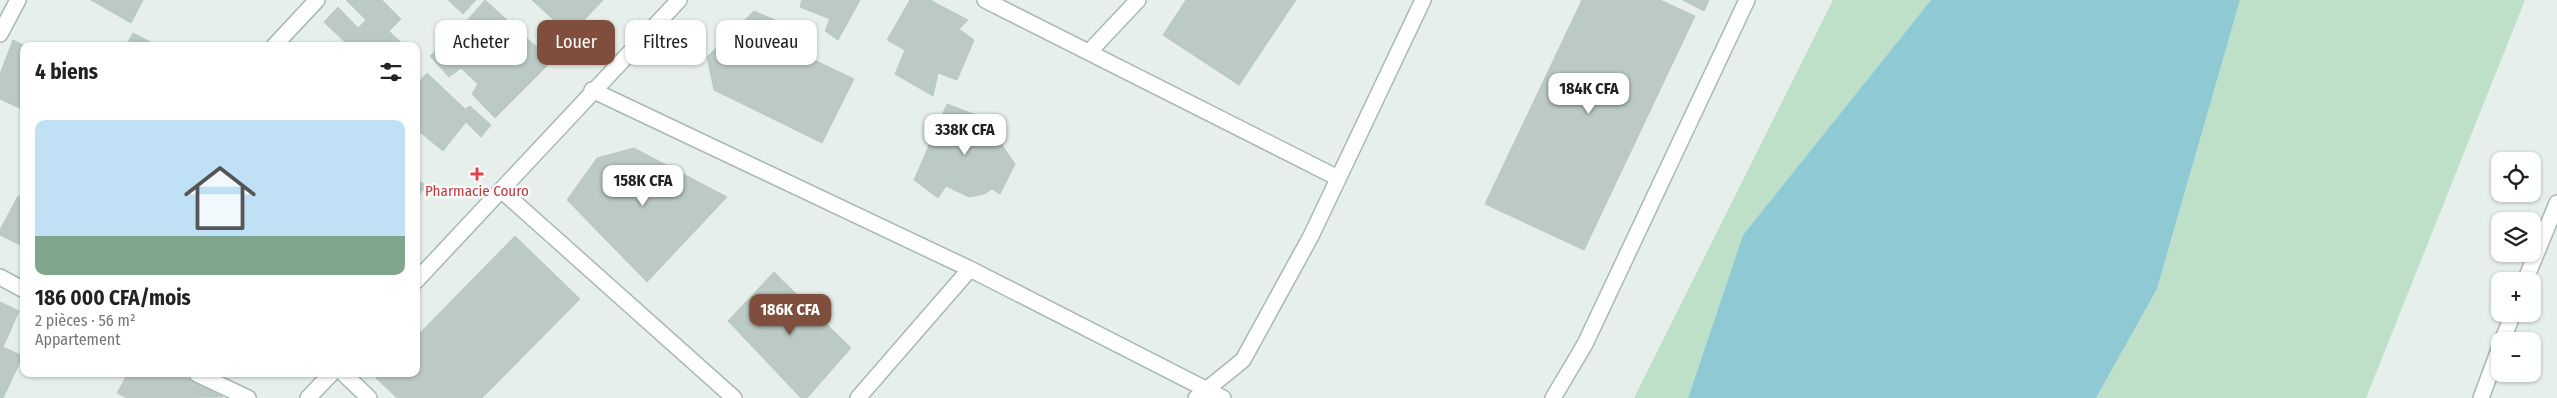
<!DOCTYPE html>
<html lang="fr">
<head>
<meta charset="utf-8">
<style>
	:root { --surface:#fff; --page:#f2f2f2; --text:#222; --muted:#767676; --line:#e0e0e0; --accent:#804e3d }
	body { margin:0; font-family:"Fira Sans Condensed",sans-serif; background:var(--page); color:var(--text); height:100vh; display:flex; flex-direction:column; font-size:19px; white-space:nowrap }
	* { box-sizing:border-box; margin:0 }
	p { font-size:16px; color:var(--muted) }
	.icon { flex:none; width:28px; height:28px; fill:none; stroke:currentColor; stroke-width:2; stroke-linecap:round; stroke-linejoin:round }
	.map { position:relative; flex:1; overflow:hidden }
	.side { position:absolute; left:20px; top:42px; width:400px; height:335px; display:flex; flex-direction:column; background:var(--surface); border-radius:10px; box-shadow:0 1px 4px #0004 }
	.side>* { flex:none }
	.banner { position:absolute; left:435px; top:20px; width:475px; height:45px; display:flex; gap:10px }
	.buttons { position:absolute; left:2491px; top:152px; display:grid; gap:10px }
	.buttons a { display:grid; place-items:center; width:50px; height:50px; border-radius:10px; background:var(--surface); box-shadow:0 1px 4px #0004; font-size:25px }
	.price { position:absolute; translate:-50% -42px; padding:0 11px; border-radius:10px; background:#fff; color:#222; font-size:16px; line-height:32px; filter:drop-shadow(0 1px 2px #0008) }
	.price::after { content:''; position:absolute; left:50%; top:30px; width:15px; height:11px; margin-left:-8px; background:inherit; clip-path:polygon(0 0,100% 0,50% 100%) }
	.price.current { background:var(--accent); color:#fff }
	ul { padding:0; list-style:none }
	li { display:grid; align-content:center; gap:10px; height:265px; padding:0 15px }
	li+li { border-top:1px solid var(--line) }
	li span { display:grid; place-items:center; height:155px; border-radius:10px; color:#555 }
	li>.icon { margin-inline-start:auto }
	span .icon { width:90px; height:90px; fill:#fffc; stroke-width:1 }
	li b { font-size:21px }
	h2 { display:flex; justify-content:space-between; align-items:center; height:60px; padding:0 15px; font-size:21px }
	.tag { padding:0 18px; border-radius:10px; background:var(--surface); box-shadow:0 1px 4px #0004; font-size:18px; line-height:45px }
	.tag.current { background:var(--accent); color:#fff }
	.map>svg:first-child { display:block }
</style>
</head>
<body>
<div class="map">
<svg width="2557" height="398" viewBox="0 0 2557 398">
	<rect width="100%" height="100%" fill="#e6efeb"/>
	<!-- green -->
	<path fill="#bfe0c8" d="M1833,0H1931L1743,235L1688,398H1634Z
		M2240,0H2525L2366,398H2096L2157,289Z"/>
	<!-- water -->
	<path fill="#8ec9d4" d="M1931,0H2240L2157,289L2096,398H1688L1743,235Z"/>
	<!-- building -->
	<path fill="#bbcac4" stroke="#b8c9c2" d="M91,0H143L131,23Z
		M346,0H382L401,19L389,31L405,46H349L324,22L338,7L358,28L366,20Z
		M448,0H476L463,14Z
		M485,0L552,61L495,118L472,94L478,84L461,68L449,77L430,56L457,32Z
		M532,0H603L570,35Z
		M802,0H860L838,40L825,31L830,19L800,7Z
		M910,0H930L968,20L959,29L974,40L957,80L938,73L933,96L895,74L905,50L887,40Z
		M1186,0H1296L1239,85L1163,35Z
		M1582,0H1660L1695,16L1584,250L1485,204Z
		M1683,0H1709L1704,11Z
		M754,11L817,38L812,59L854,79L822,143L714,90L707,57Z
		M133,33L158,46H126Z
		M13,40L25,46L24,110L0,99V74Z
		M427,73L465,109L470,106L491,125L481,137L466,122L443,151L416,129V85Z
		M947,104L1005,126L998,139L1015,164L1000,194L992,189L984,194L969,197L946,186L938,198L914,180Z
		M634,148L727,197L647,282L567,200L597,158Z
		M416,179L427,186L416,198Z
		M18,196L24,199V247L0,235V230Z
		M515,236L580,299L482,398H397L376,378L380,374H416V337Z
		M774,272L851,348L807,398H801L728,321Z
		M0,302L19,311L3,347L23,356L3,398H0Z
		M120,374H181L223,397L127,398L117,393L126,377Z"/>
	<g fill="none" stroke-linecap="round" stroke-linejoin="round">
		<defs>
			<path id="minor" d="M985,0L1338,178
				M0,34L18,0
				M274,46L317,0
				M1089,52L1138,0
				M592,90L970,269L1223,398
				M501,190L734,398
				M0,277L24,290
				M416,281L679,0
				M2525,281L2557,203
				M2502,341L2513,314
				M197,374L248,398
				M344,374L369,398
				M308,398L331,374
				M858,398L970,269
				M1196,398L1243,360L1311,236L1423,0
				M1553,398L1585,344L1747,0
				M2481,398L2500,347"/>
		</defs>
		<!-- minor casing -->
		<use href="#minor" stroke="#a8b8b2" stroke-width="18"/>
		<!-- minor -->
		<use href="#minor" stroke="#fff" stroke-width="15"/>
	</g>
	<!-- markers -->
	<path fill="#e0444e" stroke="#f7fbf9" stroke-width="2" d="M474.5 166.5h5v5h5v5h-5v5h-5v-5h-5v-5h5z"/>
	<g text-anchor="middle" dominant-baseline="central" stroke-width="5" stroke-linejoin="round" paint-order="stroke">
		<!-- health labels -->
		<g font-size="15" fill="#be3a42" stroke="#f7fbf9">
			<text x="477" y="191">Pharmacie Couro</text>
		</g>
	</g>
</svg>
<div class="buttons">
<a><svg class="icon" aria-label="locate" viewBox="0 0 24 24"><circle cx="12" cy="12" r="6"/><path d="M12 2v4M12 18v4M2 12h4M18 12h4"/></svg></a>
<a><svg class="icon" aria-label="layers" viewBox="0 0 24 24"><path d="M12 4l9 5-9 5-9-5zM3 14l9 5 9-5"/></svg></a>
<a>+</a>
<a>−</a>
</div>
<b class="price" style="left:1589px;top:115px">184K CFA</b>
<b class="price" style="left:965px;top:156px">338K CFA</b>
<b class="price" style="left:643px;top:207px">158K CFA</b>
<b class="price current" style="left:790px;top:336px">186K CFA</b>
<div class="banner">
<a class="tag">Acheter</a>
<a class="tag current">Louer</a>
<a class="tag">Filtres</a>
<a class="tag">Nouveau</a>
</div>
<section class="side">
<h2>4 biens<svg class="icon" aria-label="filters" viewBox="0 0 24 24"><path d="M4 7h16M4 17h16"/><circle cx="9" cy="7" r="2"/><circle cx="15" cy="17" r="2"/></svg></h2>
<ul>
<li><span style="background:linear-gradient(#bfe0f5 75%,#7fa58c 0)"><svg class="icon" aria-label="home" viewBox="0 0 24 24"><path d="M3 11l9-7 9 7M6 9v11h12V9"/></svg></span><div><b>186 000 CFA/mois</b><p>2 pièces · 56 m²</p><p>Appartement</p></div></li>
</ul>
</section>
</div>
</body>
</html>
